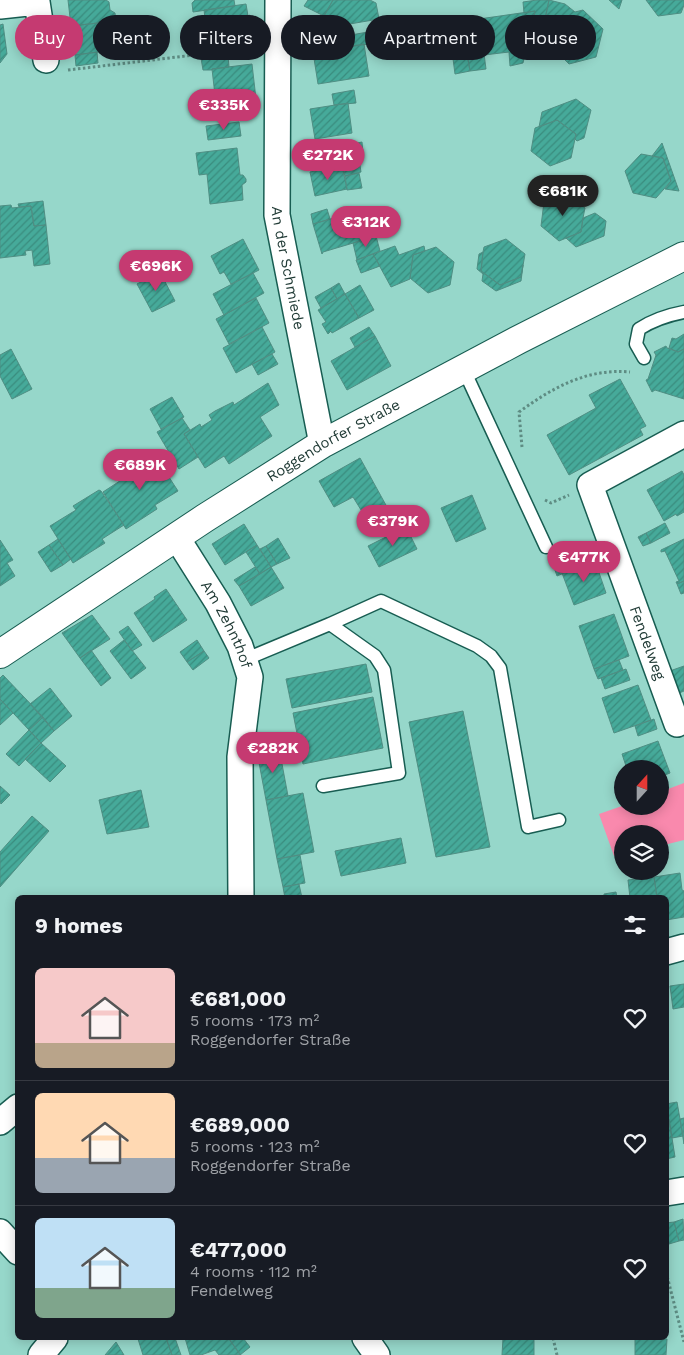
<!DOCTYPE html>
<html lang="en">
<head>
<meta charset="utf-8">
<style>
	:root { --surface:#171b24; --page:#20242c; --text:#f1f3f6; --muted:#9ea1a6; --line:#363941; --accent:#c53a71 }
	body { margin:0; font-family:"Work Sans",sans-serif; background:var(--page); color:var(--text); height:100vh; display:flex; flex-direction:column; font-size:19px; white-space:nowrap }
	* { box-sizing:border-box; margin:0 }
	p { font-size:16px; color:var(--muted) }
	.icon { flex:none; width:28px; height:28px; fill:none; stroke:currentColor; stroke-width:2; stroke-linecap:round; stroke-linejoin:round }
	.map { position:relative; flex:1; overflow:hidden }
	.panel { position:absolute; left:15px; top:895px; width:654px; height:445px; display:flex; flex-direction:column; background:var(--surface); border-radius:8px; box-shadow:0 2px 12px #0003 }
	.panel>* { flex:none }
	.guide { position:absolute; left:15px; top:15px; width:655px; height:45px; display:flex; gap:10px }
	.needle { width:32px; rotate:21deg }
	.fabs { position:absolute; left:614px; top:760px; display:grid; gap:10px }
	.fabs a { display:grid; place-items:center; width:55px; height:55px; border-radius:50%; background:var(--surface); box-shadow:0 2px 12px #0003; font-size:25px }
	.price { position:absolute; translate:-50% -42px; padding:0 11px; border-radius:18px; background:var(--accent); color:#fff; font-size:16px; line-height:32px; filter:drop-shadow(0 1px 2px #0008) }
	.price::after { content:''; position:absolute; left:50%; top:30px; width:15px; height:11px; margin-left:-8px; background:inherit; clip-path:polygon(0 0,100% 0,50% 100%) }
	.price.active { background:#222; color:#fff }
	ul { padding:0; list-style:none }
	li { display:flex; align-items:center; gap:15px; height:125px; padding:0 20px }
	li+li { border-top:1px solid var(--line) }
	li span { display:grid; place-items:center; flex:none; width:140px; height:100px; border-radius:8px; color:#555 }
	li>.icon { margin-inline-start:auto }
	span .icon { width:60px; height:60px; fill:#fffc; stroke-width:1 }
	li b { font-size:21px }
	h2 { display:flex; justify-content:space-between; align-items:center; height:60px; padding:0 20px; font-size:21px }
	.chip { padding:0 18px; border-radius:22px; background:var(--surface); box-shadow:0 2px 12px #0003; font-size:18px; line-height:45px }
	.chip.active { background:var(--accent); color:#fff }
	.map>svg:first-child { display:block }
</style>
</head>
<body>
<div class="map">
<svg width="684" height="1355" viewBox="0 0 684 1355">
	<defs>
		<pattern id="building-hatch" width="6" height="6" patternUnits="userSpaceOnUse" patternTransform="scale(1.25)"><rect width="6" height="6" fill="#46aa9a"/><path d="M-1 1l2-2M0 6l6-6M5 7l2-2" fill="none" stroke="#3a8c7e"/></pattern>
	</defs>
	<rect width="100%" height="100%" fill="#96d7ca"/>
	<!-- park -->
	<path fill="#f989ad" d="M684,783V840L660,846V834H622V854L614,856L599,814L622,806H660V792Z"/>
	<!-- building -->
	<path fill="url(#building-hatch)" stroke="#4f8e83" d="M68,0H106L109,2L110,10L115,13L116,21L71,26Z
		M195,0H234L235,6L193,12L192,3Z
		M308,0H333L324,16L304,6Z
		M333,0H370L376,3L379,19L332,27L321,21Z
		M537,0H549L545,19L534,17L535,11L524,13L523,2Z
		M549,0L565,4L575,12L583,10L603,29L596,57L569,64L550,45L555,22L545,19Z
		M609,0H622L619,9Z
		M646,0H684V5L681,13L658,16Z
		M246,4L248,16L250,15L252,33L220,37L210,28L209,21L205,18L204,10Z
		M535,11L523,63L510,66L509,52L484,55L479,19Z
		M116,21V29L113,33L115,50L75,55L71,26Z
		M3,24L7,54L0,63V25Z
		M368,32L369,44L347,47L345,36Z
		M252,33L253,44L231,47L230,36Z
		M364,44L369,76L318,84L313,52Z
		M483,46L486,69L470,71L466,48Z
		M466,48L470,71L455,74L452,51Z
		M97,52L98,63L76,66L75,55Z
		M228,55L229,67L212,69V70H203L201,58Z
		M252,64L256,99L216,104L212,69Z
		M354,90L356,103L334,105L332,94Z
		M576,99L591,110L584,138L577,141L575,139L576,134L557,120L539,127L542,112Z
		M348,103L352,133L315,139L310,109Z
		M557,120L576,134L571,158L550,166L531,151L535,128Z
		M239,122L241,136L208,140L206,126Z
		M362,142L363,154L358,155V153L340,158L338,147Z
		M662,143L679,191L665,189L671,181L663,158L652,156Z
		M237,148L240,175H243L246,179V182L242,185L243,200L210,204L207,174L199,175L196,153Z
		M358,153L361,172L345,176L342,166L338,167L336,158Z
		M641,154L663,158L671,181L656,198L633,193L625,171Z
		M342,166L347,189L315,196L310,172Z
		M359,173L362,188L347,190L345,176Z
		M566,194L585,208L583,218L581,232L559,241L541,226L544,202Z
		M43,201L46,225L34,226L31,206L19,207L18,204Z
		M11,205L12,208L31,206L34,226L46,225L50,264L34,266L32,250L25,251L26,255L0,258V206Z
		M327,209L330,219L313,224L311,214Z
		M353,211L362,242L360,241L323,252L322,254L313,224L352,213Z
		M595,213L606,221L604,236L576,247L566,238L581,232L583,218Z
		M376,236L380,251L357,260L353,243L360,241L361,243V240Z
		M243,239L259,270L231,284L224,272L220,274L211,256Z
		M506,239L525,254L521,277L500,285L481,271L483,252L484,247Z
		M395,246L399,255L424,246L425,251L413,255L410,279L391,287L373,254Z
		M436,247L454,262L450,285L428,293L410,278L413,255Z
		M483,252L481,271L500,285L521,277L523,265L521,281L496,291L482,281L483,274L477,269L479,254Z
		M373,254L380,266L361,273L356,260Z
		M160,272L175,301L152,312L137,284Z
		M253,273L264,293L224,315L213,294Z
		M339,283L345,294L337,299L331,288Z
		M360,285L374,310L359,318L345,294Z
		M331,288L337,299L321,308L315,297Z
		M345,294L359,318L332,333L331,331L328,334L322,324L326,322L318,310Z
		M256,298L269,323L229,344L216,319Z
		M262,327L275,352L236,373L223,348Z
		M369,327L375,336L355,347L350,338Z
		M684,334V349L678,352L669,348L672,338L676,339Z
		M375,336L391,366L347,390L331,361Z
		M666,346L667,348L678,352L684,349V399L655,390L652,392L646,380L648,379L656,355L654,352Z
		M11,349L32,389L12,399L0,376V355Z
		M272,354L278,364L258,375L252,364Z
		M620,379L646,426L640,429L643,435L569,475L547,435L596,408L589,395Z
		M268,383L279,405L260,417L272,436L229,464L224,456L205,468L184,434L200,424L201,427L212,420L209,415L215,411L233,402L234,405Z
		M172,397L184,417L161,429L150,409Z
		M182,418L190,430L184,434L198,457L179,469L157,432Z
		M154,454L178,491L155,505L157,509L126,529L103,492L129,475L126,471Z
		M360,458L387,507L366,518L353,497L334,507L319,481Z
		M682,471L684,475V512L677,516L676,514L664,521L647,490Z
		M99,490L101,491L124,525L102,539L105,543L73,563L50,526L76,510L73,506Z
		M472,495L486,529L456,542L441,508Z
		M665,523L670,533L651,543L646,533Z
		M244,524L257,545L225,565L212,544Z
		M406,527L417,549L379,567L368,546Z
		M646,533L651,543L643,546L638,537Z
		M278,538L290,558L277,564L266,546Z
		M58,539L71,559L63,565L49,545Z
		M684,539V581L677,584L676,582L679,581L665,551L661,552V550Z
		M0,540L13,560L7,563L15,576L0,586Z
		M49,545L63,565L51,572L38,552Z
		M257,545L271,567L260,574L246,552Z
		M266,546L277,564L271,567L260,549Z
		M583,549L588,563L557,576L553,564Z
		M595,561L606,593L574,605L562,573Z
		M255,567L260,574L239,586L234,580Z
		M271,567L284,588L251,606L239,586Z
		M684,581V593L681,594L677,584Z
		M166,589L187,620L153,642L134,613L155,599L154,597Z
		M614,614L629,656L594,669L579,626Z
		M92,615L110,639L80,658L62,633Z
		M128,626L142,645L132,651L119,632Z
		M124,640L146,668L131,679L110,651Z
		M197,640L204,651L187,662L180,652Z
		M91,650L111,678L101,686L80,658Z
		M204,651L209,658L193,670L187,662Z
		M619,660L623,670L598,679L594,669Z
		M366,664L372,692L292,708L286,679Z
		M684,666V691L672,696L664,673Z
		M626,669L630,680L605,689L601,678Z
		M3,675L43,717L29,730L0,699V678Z
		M638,685L651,720L614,733L602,698Z
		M50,688L72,716L54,731L30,704Z
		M373,697L383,748L303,764L293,713Z
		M0,699L13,713L0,725Z
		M463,711L490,847L436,857L409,722Z
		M43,717L54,731L41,743L29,730Z
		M654,719L657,729L638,736L635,726Z
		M29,730L41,743L19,766L6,754Z
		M658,741L670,773L660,777V769H627L622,754Z
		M41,743L66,766L50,782L25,759Z
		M279,748L288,796L266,800L257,752Z
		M0,786L10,795L1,804L0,802Z
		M141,790L149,827L107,834L99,800Z
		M303,793L314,852L277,859L266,800Z
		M32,816L49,831L0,887V852Z
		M401,838L406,863L341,876L335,851Z
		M300,855L305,883L283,887L277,859Z
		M680,873L682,890L684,891V917L666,920V898H657L654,877Z
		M654,877L657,898H630L628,880Z
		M299,884L302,898H285L283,887Z
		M616,892L617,898H604V894Z
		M684,984V1007L673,1009L670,986Z
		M677,1102L683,1136L672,1138L666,1104Z
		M684,1118V1144L680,1119Z
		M669,1119L675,1157L666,1159V1120Z
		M683,1219L684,1240L679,1241L674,1222Z
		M674,1222L679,1241L669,1244L666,1223Z
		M144,1338H166L172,1355H143L138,1339Z
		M166,1338H175L181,1355H172Z
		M185,1338H228L241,1355H219L215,1350L201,1355H190Z
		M233,1338H243L250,1347L240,1355L230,1340Z
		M503,1338H534V1355H502Z
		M635,1339H667L666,1355H635Z
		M116,1342L124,1355H105Z"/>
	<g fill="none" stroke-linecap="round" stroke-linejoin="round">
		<defs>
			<path id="service" d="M644,358L636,344L639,329C653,320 668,315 684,312
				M463,368L546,547
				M246,659L330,624L381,601L477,646L491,656L500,668L528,827L559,820
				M323,786L399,773L384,670L375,656L330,624"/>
			<g id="minor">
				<path id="s1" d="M278,0L277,215L322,444"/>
				<path d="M0,6L37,2L46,60"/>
				<path id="s2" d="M684,434L590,485L677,724L684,721"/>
				<path id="s3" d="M177,538L218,603L240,646L250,677L240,757L241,898"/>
				<path d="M666,952L684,947"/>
				<path d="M0,1122L18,1107"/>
				<path d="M666,1193L684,1190"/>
				<path d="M0,1232L18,1252"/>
				<path d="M365,1338L377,1355"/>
				<path d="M41,1355L55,1338"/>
			</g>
			<g id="secondary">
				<path id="s4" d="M0,654L205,518L322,444L518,340L684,256"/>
			</g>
		</defs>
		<!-- service casing -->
		<use href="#service" stroke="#185d52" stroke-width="15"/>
		<!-- minor casing -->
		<use href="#minor" stroke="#185d52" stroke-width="28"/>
		<!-- secondary casing -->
		<use href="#secondary" stroke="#185d52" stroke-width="30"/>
		<!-- path -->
		<path stroke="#5e8c83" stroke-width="3" stroke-dasharray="2.5 2.5" stroke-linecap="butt" d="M68,70L253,48
			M522,447L519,412C552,388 587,368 630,372
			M545,500L551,503L569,495
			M666,1272L684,1342
			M553,1338L557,1355"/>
		<!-- service -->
		<use href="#service" stroke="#fff" stroke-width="12"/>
		<!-- minor -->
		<use href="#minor" stroke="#fff" stroke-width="25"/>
		<!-- secondary -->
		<use href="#secondary" stroke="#fff" stroke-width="28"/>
	</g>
	<g text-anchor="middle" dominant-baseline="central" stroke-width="4" stroke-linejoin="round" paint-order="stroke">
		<!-- street labels -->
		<g font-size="15" fill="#223c37" stroke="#96d7ca">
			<text stroke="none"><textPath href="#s1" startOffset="269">An der Schmiede</textPath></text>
			<text stroke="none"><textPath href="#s4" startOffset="396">Roggendorfer Straße</textPath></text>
			<text stroke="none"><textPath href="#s3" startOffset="100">Am Zehnthof</textPath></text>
			<text stroke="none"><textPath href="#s2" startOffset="275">Fendelweg</textPath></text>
		</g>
	</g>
</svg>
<div class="fabs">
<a><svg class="needle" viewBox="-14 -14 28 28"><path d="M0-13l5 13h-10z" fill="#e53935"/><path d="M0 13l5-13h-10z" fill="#9ea1a6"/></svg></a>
<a><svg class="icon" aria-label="layers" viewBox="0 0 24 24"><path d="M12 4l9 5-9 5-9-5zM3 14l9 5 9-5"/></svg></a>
</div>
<b class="price" style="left:224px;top:131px">€335K</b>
<b class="price" style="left:328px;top:181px">€272K</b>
<b class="price active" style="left:563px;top:217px">€681K</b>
<b class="price" style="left:366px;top:248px">€312K</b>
<b class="price" style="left:156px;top:292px">€696K</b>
<b class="price" style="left:140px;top:491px">€689K</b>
<b class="price" style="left:393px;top:547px">€379K</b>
<b class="price" style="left:584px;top:583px">€477K</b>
<b class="price" style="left:273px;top:774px">€282K</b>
<div class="guide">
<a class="chip active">Buy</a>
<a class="chip">Rent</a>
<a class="chip">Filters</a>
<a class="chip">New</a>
<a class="chip">Apartment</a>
<a class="chip">House</a>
</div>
<section class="panel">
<h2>9 homes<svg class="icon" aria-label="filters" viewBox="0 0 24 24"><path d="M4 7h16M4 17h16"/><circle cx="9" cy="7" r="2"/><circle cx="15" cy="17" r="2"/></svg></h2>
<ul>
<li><span style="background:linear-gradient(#f6c9c9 75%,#b9a48a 0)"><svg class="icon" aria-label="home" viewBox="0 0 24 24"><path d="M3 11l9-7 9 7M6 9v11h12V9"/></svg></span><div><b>€681,000</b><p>5 rooms · 173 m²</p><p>Roggendorfer Straße</p></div><svg class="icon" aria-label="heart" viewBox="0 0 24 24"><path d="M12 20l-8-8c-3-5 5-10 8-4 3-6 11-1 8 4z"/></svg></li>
<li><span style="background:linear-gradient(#ffd9b3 65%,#9aa5b1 0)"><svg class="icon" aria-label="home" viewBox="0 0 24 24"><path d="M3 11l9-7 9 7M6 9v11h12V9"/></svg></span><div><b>€689,000</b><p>5 rooms · 123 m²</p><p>Roggendorfer Straße</p></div><svg class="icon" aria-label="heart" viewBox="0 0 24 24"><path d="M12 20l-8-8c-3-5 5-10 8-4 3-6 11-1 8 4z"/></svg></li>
<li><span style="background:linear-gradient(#bfe0f5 70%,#7fa58c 0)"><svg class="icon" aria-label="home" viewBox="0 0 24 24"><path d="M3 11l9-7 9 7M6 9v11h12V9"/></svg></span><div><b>€477,000</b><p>4 rooms · 112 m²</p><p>Fendelweg</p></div><svg class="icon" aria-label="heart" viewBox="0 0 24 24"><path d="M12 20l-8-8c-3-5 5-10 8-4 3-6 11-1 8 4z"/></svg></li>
</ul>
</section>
</div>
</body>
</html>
